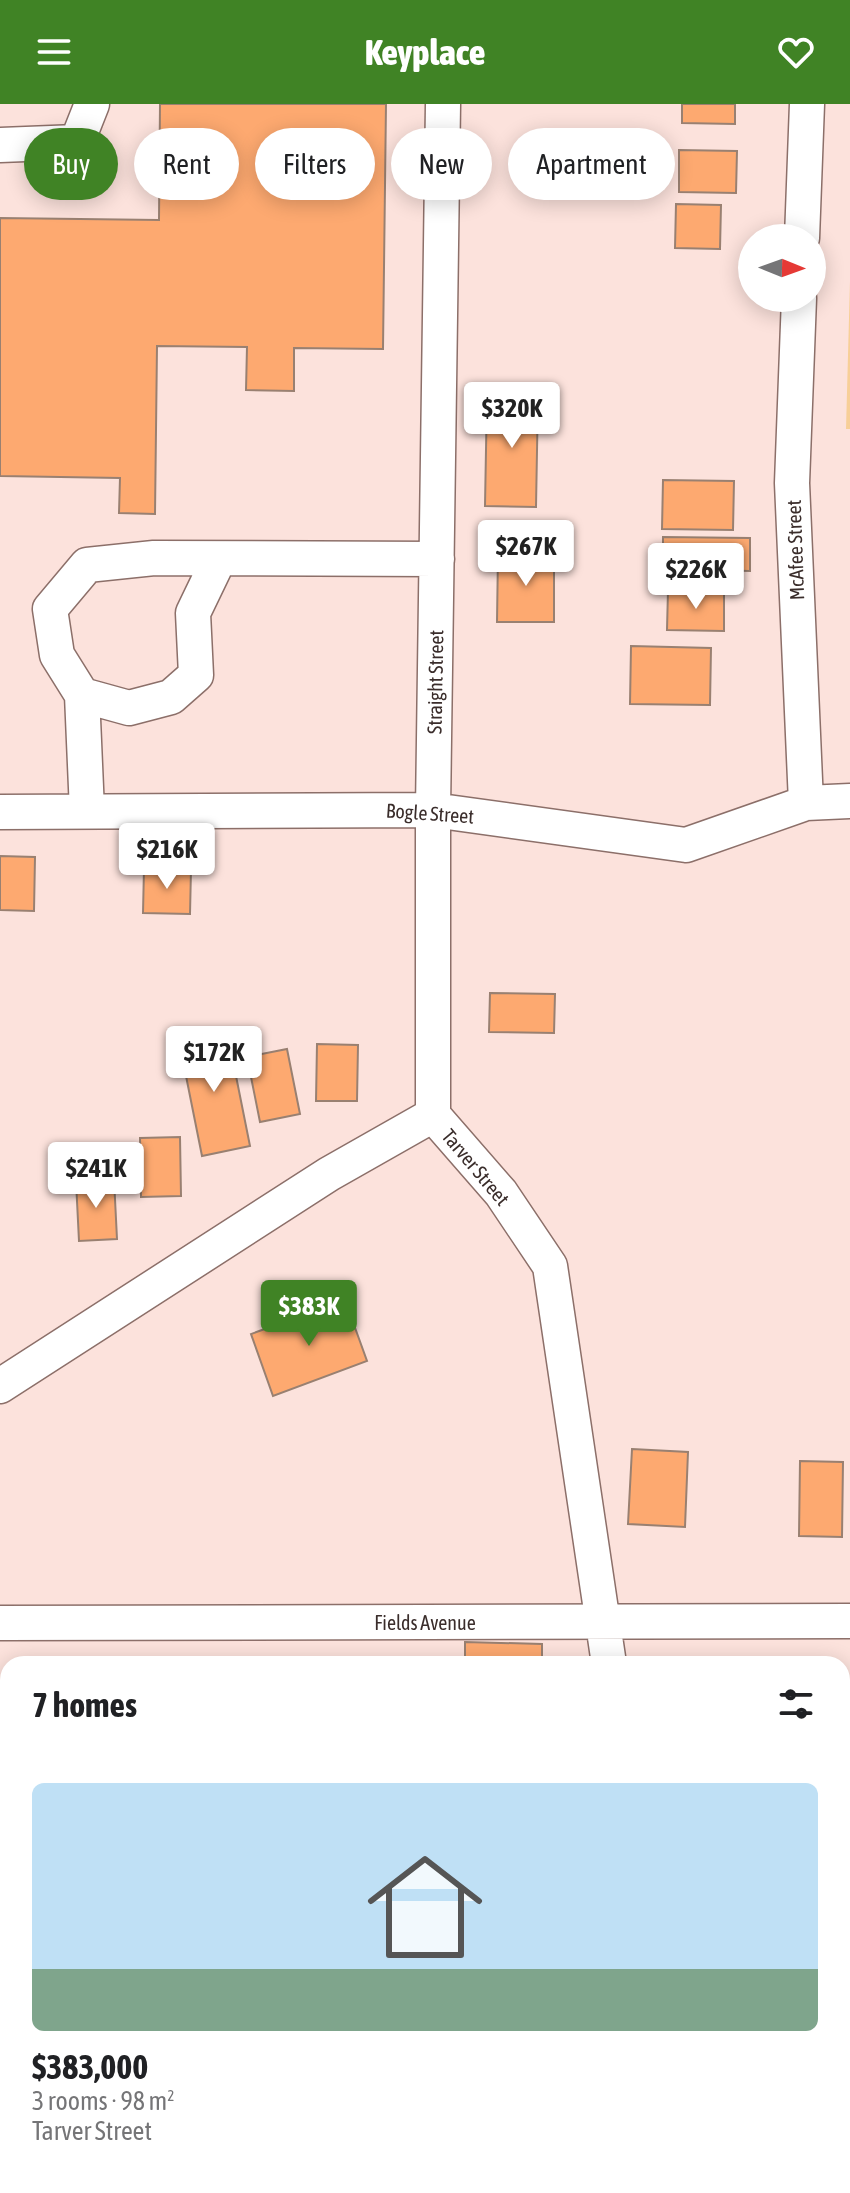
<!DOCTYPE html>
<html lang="en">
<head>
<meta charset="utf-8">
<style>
	:root { --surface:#fff; --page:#f2f2f2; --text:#202124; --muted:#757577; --line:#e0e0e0; --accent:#408325 }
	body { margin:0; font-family:"Asap Condensed",sans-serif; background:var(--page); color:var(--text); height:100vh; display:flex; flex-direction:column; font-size:30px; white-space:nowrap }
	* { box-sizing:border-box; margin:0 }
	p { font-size:26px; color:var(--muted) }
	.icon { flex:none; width:44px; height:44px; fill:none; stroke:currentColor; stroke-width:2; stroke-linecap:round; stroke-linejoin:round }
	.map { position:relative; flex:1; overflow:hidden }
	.drawer { position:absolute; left:0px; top:1552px; width:850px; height:538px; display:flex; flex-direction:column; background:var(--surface); border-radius:24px 24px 0 0; box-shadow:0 4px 20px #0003 }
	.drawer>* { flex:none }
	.top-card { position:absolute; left:24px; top:24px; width:802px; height:72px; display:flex; gap:16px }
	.needle { width:52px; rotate:91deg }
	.controls { position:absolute; left:738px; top:120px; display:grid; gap:16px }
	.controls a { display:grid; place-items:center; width:88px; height:88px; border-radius:50%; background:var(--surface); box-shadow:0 4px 20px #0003; font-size:40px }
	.price { position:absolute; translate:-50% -68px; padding:0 18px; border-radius:8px; background:#fff; color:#222; font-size:26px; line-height:52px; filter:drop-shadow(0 2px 4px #0008) }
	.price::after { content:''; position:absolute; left:50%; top:48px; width:24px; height:18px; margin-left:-12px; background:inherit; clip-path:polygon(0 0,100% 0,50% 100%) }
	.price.selected { background:var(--accent); color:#fff }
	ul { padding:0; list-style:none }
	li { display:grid; align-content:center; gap:16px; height:424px; padding:0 32px }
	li+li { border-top:2px solid var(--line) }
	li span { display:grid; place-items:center; height:248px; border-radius:12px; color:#555 }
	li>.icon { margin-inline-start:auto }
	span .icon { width:144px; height:144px; fill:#fffc; stroke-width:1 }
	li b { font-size:34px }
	h2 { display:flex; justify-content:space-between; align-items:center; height:96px; padding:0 32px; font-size:34px }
	.chip { padding:0 28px; border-radius:36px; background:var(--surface); box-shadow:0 4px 20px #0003; font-size:28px; line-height:72px }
	.chip.selected { background:var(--accent); color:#fff }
	header { display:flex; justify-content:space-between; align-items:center; height:104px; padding:0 32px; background:var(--accent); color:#fff; font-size:36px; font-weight:800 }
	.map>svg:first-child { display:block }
</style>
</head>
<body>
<header><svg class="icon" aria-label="menu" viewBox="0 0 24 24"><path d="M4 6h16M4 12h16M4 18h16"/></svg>Keyplace<svg class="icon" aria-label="heart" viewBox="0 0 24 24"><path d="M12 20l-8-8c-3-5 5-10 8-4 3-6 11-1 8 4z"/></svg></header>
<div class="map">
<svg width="850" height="2089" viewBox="0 0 850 2089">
	<rect width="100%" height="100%" fill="#fce2dc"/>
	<!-- green -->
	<path fill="#f7cf98" d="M850,177V325H846Z"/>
	<!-- building -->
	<path fill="#fda970" stroke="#998071" stroke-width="2" d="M160,0H386L383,245L294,244V287L246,286L247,243L157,242L155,410L119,409L120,374L0,372V114L159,116Z
		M682,0H735V20L682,19Z
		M679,46L737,47L736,89L679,88Z
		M676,100L721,101L720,145L675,144Z
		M487,290L538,291L536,403L485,402Z
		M663,376L734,377L733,426L662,425Z
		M663,433L750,434V467L663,465Z
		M498,449L554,450V518H497Z
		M668,486L724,487V527L667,526Z
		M631,542L711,544L710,601L630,600Z
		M0,752L35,753L34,807L0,806Z
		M144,764L191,765L190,810L143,809Z
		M490,889L555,890L554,929L489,928Z
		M227,927L250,1042L202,1052L179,937Z
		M317,940L358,941L357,997H316Z
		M287,945L300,1010L260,1018L247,953Z
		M180,1033L181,1092L141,1093L140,1034Z
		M114,1075L117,1135L79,1137L76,1077Z
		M345,1196L367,1257L273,1292L251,1230Z
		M632,1345L688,1348L685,1423L628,1420Z
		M800,1357L843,1358L842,1433L799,1432Z
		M465,1538L542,1540V1560H465Z
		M842,1823H850V1896L842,1895Z
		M508,2082H595V2085L508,2088Z"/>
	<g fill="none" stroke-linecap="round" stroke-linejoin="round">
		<defs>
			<path id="minor" d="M0,41L77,38L92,0
				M802,134L807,0
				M799,194L792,379L806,699
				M219,455L193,509L196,571L171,593L129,604L82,591L57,551L50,505L87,461L154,454L437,455
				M82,591L87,707
				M0,708L433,706L686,741L806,699L850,697
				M433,1011V706L443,0
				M0,1282L329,1070L433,1011L501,1089L550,1162L609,1560
				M0,1519L850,1517
				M689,2082L690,2089"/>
		</defs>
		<!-- minor casing -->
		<use href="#minor" stroke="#8c6f69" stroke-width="37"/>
		<!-- minor -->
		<use href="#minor" stroke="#fff" stroke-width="34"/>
	</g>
	<g text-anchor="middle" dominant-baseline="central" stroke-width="7" stroke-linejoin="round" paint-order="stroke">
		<!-- street labels -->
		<g font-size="20" fill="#3a2d2b" stroke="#fff">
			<text transform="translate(795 446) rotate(-92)">McAfee Street</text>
			<text transform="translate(435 578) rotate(-89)">Straight Street</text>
			<text transform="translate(430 709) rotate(4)">Bogle Street</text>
			<text transform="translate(476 1063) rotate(50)">Tarver Street</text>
			<text x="425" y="1518">Fields Avenue</text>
		</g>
	</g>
</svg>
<div class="controls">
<a><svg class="needle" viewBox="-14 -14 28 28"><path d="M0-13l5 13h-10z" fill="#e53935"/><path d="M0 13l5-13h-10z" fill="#757577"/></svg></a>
</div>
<b class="price" style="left:512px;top:346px">$320K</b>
<b class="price" style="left:526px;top:484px">$267K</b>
<b class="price" style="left:696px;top:507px">$226K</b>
<b class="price" style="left:167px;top:787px">$216K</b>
<b class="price" style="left:214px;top:990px">$172K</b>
<b class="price" style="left:96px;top:1106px">$241K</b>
<b class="price selected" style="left:309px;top:1244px">$383K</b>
<div class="top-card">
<a class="chip selected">Buy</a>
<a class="chip">Rent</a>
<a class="chip">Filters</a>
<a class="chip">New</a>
<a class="chip">Apartment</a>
</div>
<section class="drawer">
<h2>7 homes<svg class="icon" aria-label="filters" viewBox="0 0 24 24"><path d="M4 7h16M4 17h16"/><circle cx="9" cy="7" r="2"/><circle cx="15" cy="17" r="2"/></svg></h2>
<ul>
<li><span style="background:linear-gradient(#bfe0f5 75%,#7fa58c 0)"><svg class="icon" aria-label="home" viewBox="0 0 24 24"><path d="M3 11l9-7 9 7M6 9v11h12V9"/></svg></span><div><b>$383,000</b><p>3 rooms · 98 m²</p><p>Tarver Street</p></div></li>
</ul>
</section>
</div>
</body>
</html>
